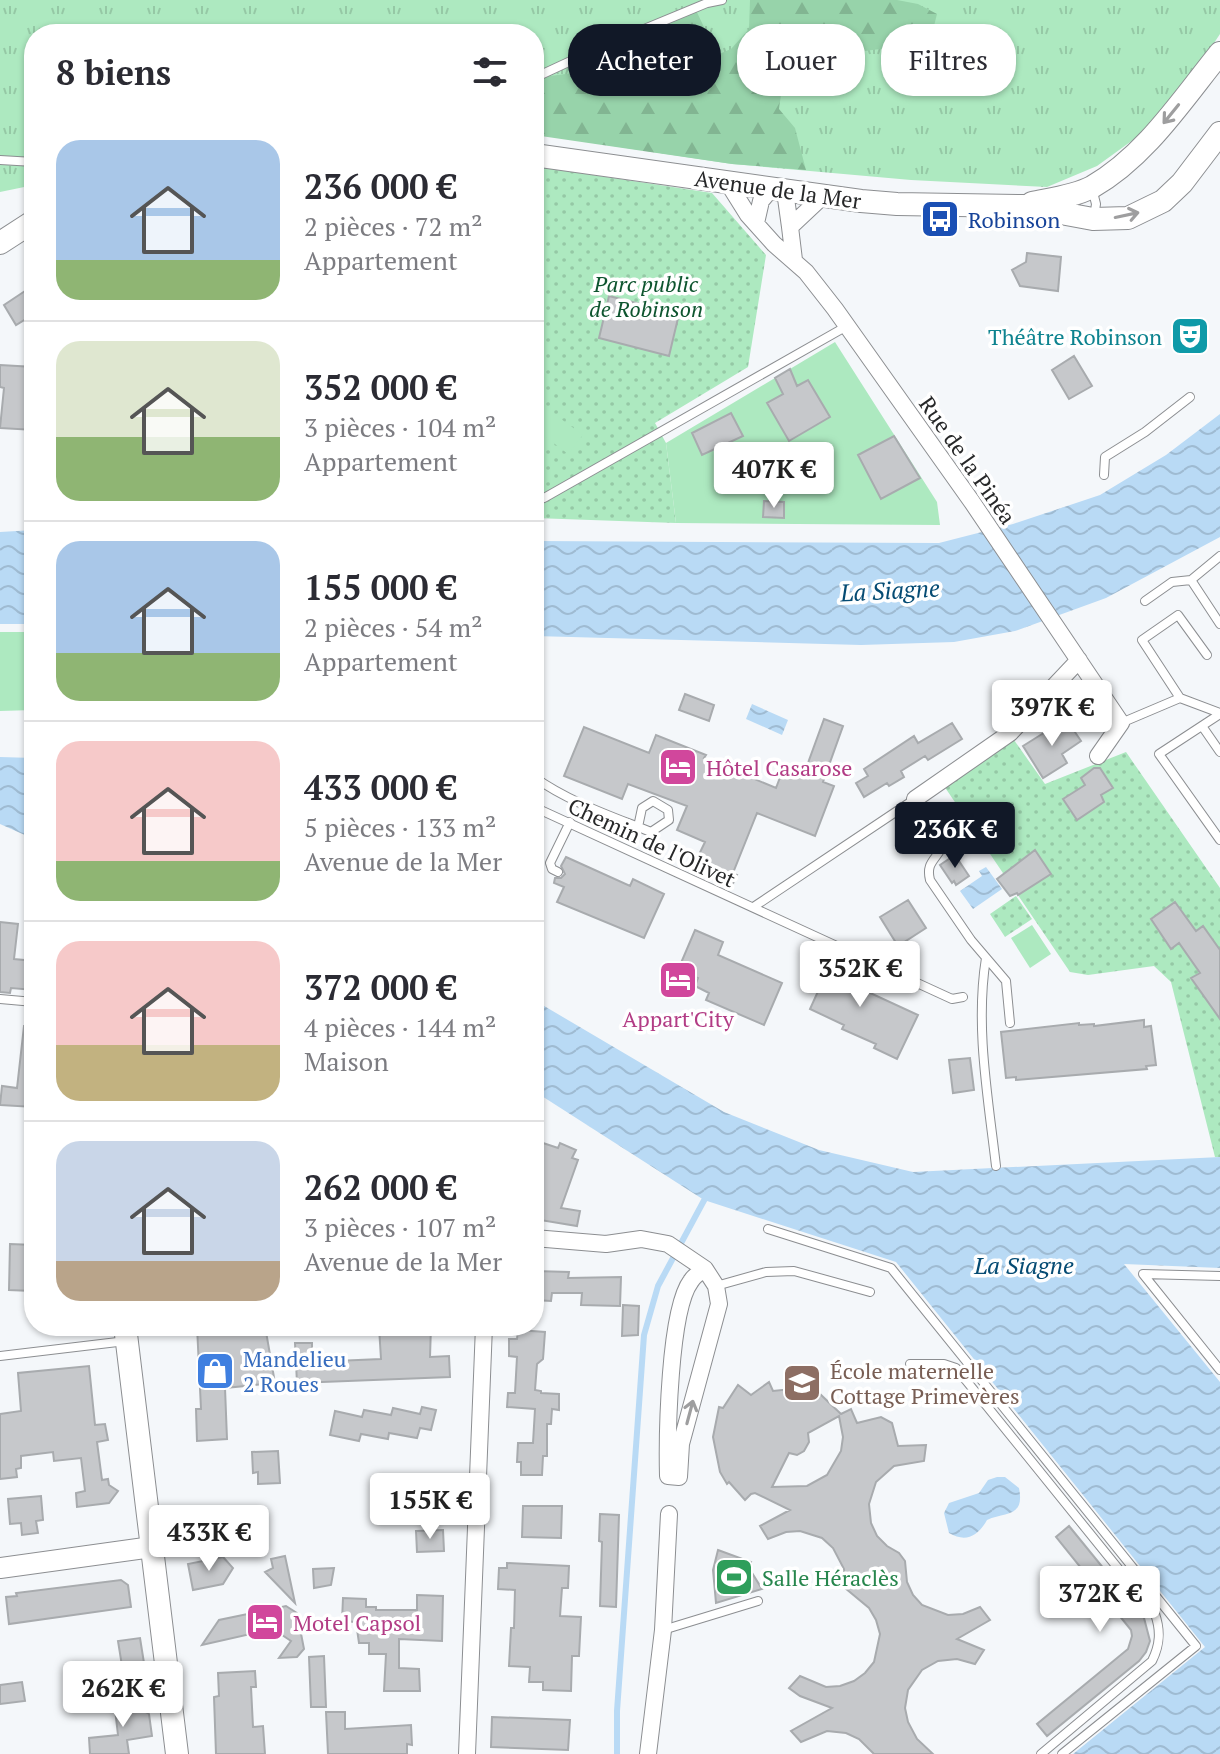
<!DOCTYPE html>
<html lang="fr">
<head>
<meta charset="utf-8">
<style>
	:root { --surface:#fff; --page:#f7f7f7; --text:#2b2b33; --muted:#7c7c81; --line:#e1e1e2; --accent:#111827 }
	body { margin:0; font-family:"PT Serif",serif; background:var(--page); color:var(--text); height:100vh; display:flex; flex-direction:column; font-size:30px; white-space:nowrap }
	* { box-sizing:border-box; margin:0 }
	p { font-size:26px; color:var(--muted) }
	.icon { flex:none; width:44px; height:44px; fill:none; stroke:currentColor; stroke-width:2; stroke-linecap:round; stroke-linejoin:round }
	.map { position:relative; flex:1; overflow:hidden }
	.sheet { position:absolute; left:24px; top:24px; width:520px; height:1312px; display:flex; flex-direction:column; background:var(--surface); border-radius:32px; box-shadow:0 2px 6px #0004 }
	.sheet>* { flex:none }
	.hud { position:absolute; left:568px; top:24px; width:532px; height:72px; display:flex; gap:16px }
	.price { position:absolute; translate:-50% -68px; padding:0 18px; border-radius:8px; background:#fff; color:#222; font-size:26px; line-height:52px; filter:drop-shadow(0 2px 4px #0008) }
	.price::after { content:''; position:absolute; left:50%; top:48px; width:24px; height:18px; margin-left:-12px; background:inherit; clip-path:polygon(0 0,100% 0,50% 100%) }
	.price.active { background:var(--accent); color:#fff }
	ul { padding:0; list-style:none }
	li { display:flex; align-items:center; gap:24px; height:200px; padding:0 32px }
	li+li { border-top:2px solid var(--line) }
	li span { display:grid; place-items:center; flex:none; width:224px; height:160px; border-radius:24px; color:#555 }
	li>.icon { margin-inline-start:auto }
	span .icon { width:96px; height:96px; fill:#fffc; stroke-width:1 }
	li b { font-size:34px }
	h2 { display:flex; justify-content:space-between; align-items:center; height:96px; padding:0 32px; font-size:34px }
	.pill { padding:0 28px; border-radius:32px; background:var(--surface); box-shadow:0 2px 6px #0004; font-size:28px; line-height:72px }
	.pill.active { background:var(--accent); color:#fff }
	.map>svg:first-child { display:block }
</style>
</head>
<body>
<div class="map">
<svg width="1220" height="1754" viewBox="0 0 1220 1754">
	<defs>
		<pattern id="grass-tufts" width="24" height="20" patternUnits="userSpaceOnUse" patternTransform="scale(2)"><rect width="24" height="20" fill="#ade9c0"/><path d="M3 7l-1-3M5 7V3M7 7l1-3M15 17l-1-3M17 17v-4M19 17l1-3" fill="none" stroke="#95c8a5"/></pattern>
		<pattern id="forest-firs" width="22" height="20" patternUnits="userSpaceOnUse" patternTransform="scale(2)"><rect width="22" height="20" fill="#97d3aa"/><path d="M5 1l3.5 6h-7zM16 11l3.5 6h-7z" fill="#82b592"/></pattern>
		<pattern id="park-dots" width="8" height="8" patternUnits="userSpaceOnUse" patternTransform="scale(2)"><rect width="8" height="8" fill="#ade9c0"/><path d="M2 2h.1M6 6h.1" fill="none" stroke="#95c8a5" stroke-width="1.8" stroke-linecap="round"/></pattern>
		<pattern id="water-waves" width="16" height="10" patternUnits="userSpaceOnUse" patternTransform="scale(2)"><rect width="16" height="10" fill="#b9daf5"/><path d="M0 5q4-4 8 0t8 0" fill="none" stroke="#9fbbd2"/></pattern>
	</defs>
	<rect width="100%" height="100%" fill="#f4f7fa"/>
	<!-- grass -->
	<path fill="url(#grass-tufts)" d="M0,0H1220V34L1190,79L1144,132L1097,166L1047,187L911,180L732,164L534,134V34H34V185L0,192Z"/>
	<!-- forest -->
	<path fill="url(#forest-firs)" d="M750,0H897L918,4L937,14L930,42L851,53L831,30L816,26C770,51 788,65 779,109L795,128L806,170L732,164L534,135V78L589,71L614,64L637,41L695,8L717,55L731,49L749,29Z"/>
	<!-- park -->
	<path fill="url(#park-dots)" d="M534,166L712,193L766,255L748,367L655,423L666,443L676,523L534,518Z
		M1014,740L1045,784L1126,752L1220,888V1157H1215L1171,982L1154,966L1088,975L1070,972L944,786Z
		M1016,896L1032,919L1005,937L990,914Z"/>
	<!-- pitch -->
	<path fill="#ade9c0" d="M835,342L937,502L940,525L676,523L666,443Z
		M546,408L583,435L568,454L534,428V424Z
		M0,632H34V710L0,711Z
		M1032,925L1051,954L1030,968L1011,938Z"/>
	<!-- water -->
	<path fill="url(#water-waves)" d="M1220,414V537L1106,598L1015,631L954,642L861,645L534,636V541L939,543L1013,524L1100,495L1166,455Z
		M34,530V624H0V532Z
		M752,704L788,720L782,735L746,719Z
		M0,757L34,758V851L27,836L0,824Z
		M986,867L1002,889L973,909L960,891L982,876L979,871Z
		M534,1000L724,1112L819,1150L913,1172L1220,1157V1268L1124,1264L1220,1382V1754H1073L1205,1647L896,1262L704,1200L534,1091Z
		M997,1477H1005L1019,1488C1025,1518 1005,1512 987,1520C978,1536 966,1543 949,1533L944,1513L949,1503L979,1493L988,1480Z"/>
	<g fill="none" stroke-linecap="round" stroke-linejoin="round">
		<!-- stream -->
		<path stroke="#b9daf5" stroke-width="6" d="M617,1754V1711L644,1335L658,1286L708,1193"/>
	</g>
	<!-- building -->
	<path fill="#c6c8cb" stroke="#a8abae" stroke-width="2" fill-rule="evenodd" d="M1027,253L1061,257L1058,291L1020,286L1012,270L1026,262Z
		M34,285V314L16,325L4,305Z
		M609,296L679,314L669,356L599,338Z
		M1074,356L1092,386L1069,399L1052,370Z
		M0,365L34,367V430L0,428L4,388L0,387Z
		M790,369L797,386L808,380L830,417L789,441L767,403L783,394L775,378Z
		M731,413L743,436L702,455L692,433Z
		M894,436L920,478L881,499L858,455Z
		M764,501L784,502V518L763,517Z
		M685,694L714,705L709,721L679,710Z
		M824,719L843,726L823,782L834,786L815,836L757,813L733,873L737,875L731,888L692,869L705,842L677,830L687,806L628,784L622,799L564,776L584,727L649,753L656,735L706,755L704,758L776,788L784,767L804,774Z
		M1066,719L1081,741L1062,754L1067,763L1043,778L1023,746Z
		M952,723L962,739L928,760L925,756L901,771L904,777L889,786L887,783L864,797L856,783L868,776L864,769L914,736L918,743Z
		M1094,768H1100L1113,788L1101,795L1104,802L1077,820L1063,799L1085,785L1081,778Z
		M1035,850L1051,874L1018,895L1017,893L1010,896L997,879Z
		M955,855L969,876L956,885L954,881L952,883L940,865Z
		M566,857L630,886L633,879L664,894L644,938L557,902L564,887L554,883L555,878H561L565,874L561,866Z
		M908,900L926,928L898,946L880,917Z
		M1175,902L1196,931L1203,926L1220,950V1019L1191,978L1200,973L1179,943L1171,949L1151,919Z
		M0,922L18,924L14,959L34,961V990L11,988L10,993L0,992Z
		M695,930L723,942L718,955L782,983L764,1025L706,1000L709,993L695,986L698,978L678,970Z
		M817,956L856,974L854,978L858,980L855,986L918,1015L897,1059L874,1048L876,1044L842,1029L844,1025L810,1009L820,987L806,980Z
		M1144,1020V1027L1151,1026L1156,1065L1146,1066L1147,1069L1016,1080V1077L1006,1078L1001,1032L1079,1023V1025L1094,1024V1026Z
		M24,1026L34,1027V1107L0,1105L2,1086L17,1088Z
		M970,1058L974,1090L953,1093L949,1060Z
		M543,1143L558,1148L560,1143L576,1150L572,1158L578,1160L561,1208L580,1211L577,1226L534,1219V1169Z
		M10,1244L34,1245L32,1291L9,1290Z
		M534,1271L569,1272L568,1278L621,1277L620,1306L581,1305L582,1293H552L551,1301L534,1300Z
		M623,1305L639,1306L638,1335L622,1336Z
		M197,1326H245V1329L265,1326L275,1383L225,1388L227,1439L197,1441L196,1409H201Z
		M431,1326L430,1357L449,1356L450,1377L297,1383L295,1343H312V1362L381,1359L379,1327Z
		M518,1330L545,1332L543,1359L537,1364L535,1390L541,1391V1393L559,1394V1410L552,1409L551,1424H547V1456H543L542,1475H521V1462H517L518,1443H533L535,1409L507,1407L508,1393H515L517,1357L509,1356V1339H517Z
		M89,1366L95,1425L105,1424L108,1440L97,1442L102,1480L108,1479L109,1485L118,1491L109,1503L77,1507L76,1493L85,1491L81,1458L54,1461L53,1452L21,1456V1468L16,1469L17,1477L0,1479V1414L21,1411L18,1373Z
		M769,1382L773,1391L801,1388L820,1394L841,1414L851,1409L857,1423L881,1417L892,1423L898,1446L926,1445L924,1461L894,1466L876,1482L869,1504L871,1523L877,1536L887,1546L899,1553L905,1561L907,1582L913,1595L922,1605L948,1615L963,1614L980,1607L990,1620L957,1639L984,1650L975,1664L957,1659L938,1661L922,1670L908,1690L905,1708L908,1722L917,1739L933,1754H874L859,1739L846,1733L827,1731L801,1742L791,1731L832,1708L800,1696L789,1688L800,1676L826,1687L840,1686L854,1681L865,1673L874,1662L880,1634L876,1620L869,1608L845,1588L844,1569L833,1548L822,1538L800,1531L786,1532L768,1539L760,1526L790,1510L755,1493L751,1494L745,1500L729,1482L727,1484L720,1472L713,1437L719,1407L723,1408L738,1385L751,1395ZM839,1416L843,1437L841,1451L827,1475L807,1486L772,1487L789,1453L797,1455L804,1451L809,1442L808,1433Z
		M422,1407L436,1410L431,1430L420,1428L417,1438L389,1433L388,1439L361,1434L359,1441L330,1435L335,1411L362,1417L364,1410L391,1415L393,1408L420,1414Z
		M278,1451L280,1483L258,1484V1472L253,1473L252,1452Z
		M41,1496L43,1520L36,1521L38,1533L22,1535L21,1523L10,1524L8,1499Z
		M523,1506H562L561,1538L522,1537Z
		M224,1510L226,1537L188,1539L186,1514Z
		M600,1514L619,1515L616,1607L600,1606L602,1542L599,1541Z
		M1069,1526L1144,1618L1150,1641L1146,1652L1139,1661L1047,1736L1037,1724L1128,1649L1132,1636L1131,1630L1056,1537Z
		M443,1530L444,1551L417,1552L416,1531Z
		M718,1550L751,1562L749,1568L762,1589L716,1603L713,1570Z
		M285,1556L295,1603L265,1572L273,1568L271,1559Z
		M223,1557L233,1568L223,1584L193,1590L188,1564Z
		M507,1563L569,1566L568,1588H562L560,1616L581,1617L579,1656H572L571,1691L543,1690V1682H529L530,1667L509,1666L511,1628H514L515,1590L498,1589L499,1568H507Z
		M334,1568L331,1585L314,1588L313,1569Z
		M121,1580L128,1585L131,1607L9,1624L6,1597L17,1596L16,1593Z
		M417,1595L443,1596L442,1641L399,1639V1668L419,1669L420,1691H384L386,1654H369V1643H359L356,1622L342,1621L343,1598L366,1599V1607H376V1610H417Z
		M286,1606L297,1613L304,1649L297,1657L279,1658L291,1641L273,1629L202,1645L219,1620Z
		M140,1638L144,1663L122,1666L118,1641Z
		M324,1656L326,1707H311L309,1657Z
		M255,1671L256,1687H251L253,1727L263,1726L265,1754H216L214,1697L219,1696L218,1673Z
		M22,1682L25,1701L0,1704V1685Z
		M136,1699L137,1707L149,1714L152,1736L127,1740L129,1754H90L89,1738L118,1735L114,1701Z
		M326,1712H345V1729L411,1725L412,1745L407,1744V1754H328Z
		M492,1717L570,1720L568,1750L491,1747Z"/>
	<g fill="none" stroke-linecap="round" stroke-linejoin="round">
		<defs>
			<path id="service" d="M534,78L603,46L707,3L722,0
				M0,160L34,162
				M1092,188L1096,204L1094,217
				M1104,475L1105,457L1145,432L1190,397
				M534,500L544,498L847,326
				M1191,580L1220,624
				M1145,601L1172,582L1191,580L1220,556
				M1180,698L1220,713
				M1220,714L1159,754L1220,840
				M1121,723L1180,698L1142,640L1178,615L1207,655
				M1202,726L1220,752
				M534,777C569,802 611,816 651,832L669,820L668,810L653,801L642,808L638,827
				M534,807L952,999L963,997
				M558,872L552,869L550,863L570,822
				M755,906L915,799L939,839L941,849C934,861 926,864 930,880L971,940L1006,981L1010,1023
				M986,958C975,1026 988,1097 996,1166
				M0,999L34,1002
				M768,1229L891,1268L1196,1646L1062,1754
				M1220,1276L1143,1274L1220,1370
				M716,1286L766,1272L794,1271L870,1292
				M0,1356L126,1341
				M910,1364H944L956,1368L1155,1614C1161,1631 1160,1645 1152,1661L1041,1754
				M663,1630L758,1601"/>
			<path id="minor" d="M728,183L748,215L774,244L806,272L835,309L972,502L1121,723L1098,756
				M785,191L790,227
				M756,223L761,201L771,189
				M794,260L790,227L823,196
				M915,799L1010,733L1079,660
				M534,1238L606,1244L641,1239L668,1244L705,1269L716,1286L719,1304L681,1444L679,1477L668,1476C667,1436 669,1310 691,1281C694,1276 700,1272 705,1269
				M467,1754L484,1326
				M648,1754L663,1630L669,1514"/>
			<path id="tertiary" d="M0,1568L152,1547"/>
			<path id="secondary" d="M534,155L861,201L897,204L1023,206L1093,219L1128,218L1163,201L1182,183L1220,133
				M1032,203C1051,199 1075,196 1092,187C1145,157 1182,100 1220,53
				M0,243L34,221
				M125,1326L177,1754"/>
		</defs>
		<!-- service casing -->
		<use href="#service" stroke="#8c8e91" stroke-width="10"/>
		<!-- minor casing -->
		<use href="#minor" stroke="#8c8e91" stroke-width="18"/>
		<!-- tertiary casing -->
		<use href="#tertiary" stroke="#8c8e91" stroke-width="22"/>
		<!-- secondary casing -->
		<use href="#secondary" stroke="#8c8e91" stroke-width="24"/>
		<!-- service -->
		<use href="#service" stroke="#fff" stroke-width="8"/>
		<!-- minor -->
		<use href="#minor" stroke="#fff" stroke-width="16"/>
		<!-- tertiary -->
		<use href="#tertiary" stroke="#fff" stroke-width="20"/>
		<!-- secondary -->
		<use href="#secondary" stroke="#fff" stroke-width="22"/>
	</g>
	<!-- one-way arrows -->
	<defs><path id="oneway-shaft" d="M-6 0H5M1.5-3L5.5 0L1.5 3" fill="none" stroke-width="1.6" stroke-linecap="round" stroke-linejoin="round" transform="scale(2)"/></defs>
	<g stroke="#9e9e9f">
		<use href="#oneway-shaft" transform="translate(1171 114) rotate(129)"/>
		<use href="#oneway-shaft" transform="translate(1127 215) rotate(-12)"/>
		<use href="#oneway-shaft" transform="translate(690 1412) rotate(-75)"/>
	</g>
	<!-- icons -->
	<defs>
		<symbol id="bus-square" viewBox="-11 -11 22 22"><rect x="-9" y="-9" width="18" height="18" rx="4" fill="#1a4fb4" stroke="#fff"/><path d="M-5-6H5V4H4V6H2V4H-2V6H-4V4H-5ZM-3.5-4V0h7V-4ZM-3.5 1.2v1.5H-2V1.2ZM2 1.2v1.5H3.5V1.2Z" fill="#fff"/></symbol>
		<symbol id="theatre-square" viewBox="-11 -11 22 22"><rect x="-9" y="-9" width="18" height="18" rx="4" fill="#0f9aa8" stroke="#fff"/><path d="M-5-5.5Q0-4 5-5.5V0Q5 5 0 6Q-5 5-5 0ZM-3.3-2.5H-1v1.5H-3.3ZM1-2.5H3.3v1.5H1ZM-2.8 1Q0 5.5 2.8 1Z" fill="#fff"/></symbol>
		<symbol id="hotel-square" viewBox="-11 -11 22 22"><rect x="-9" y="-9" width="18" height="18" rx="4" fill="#d1479c" stroke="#fff"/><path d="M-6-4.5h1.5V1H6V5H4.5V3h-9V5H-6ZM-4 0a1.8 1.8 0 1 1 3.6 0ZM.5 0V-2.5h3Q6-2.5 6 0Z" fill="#fff"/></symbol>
		<symbol id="shop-square" viewBox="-11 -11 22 22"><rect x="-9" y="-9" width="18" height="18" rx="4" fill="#3f7fe0" stroke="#fff"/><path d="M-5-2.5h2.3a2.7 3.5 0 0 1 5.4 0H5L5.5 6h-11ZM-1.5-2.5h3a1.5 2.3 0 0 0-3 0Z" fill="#fff"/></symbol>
		<symbol id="school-square" viewBox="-11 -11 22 22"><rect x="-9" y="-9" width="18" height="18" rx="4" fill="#8d6e63" stroke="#fff"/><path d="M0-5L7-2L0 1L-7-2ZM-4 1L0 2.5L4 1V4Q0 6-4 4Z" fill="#fff"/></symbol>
		<symbol id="stadium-square" viewBox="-11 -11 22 22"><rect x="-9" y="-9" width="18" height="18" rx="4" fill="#2e9e5b" stroke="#fff"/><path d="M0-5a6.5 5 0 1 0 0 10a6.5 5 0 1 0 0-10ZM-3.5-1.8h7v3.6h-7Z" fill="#fff"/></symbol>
	</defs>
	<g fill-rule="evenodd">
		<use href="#bus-square" x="918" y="197" width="44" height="44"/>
		<use href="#theatre-square" x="1168" y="314" width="44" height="44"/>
		<use href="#hotel-square" x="656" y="745" width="44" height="44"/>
		<use href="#hotel-square" x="656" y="958" width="44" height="44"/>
		<use href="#shop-square" x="193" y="1349" width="44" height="44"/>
		<use href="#school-square" x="780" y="1361" width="44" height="44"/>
		<use href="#stadium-square" x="712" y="1555" width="44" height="44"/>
		<use href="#hotel-square" x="243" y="1600" width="44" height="44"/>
	</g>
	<g text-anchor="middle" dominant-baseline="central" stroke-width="7" stroke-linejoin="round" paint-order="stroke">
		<!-- street labels -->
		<g font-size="22" fill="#272829" stroke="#fff">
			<text transform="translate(778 189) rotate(8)">Avenue de la Mer</text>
			<text transform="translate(968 460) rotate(55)">Rue de la Pinéa</text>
			<text transform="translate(652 842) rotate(25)">Chemin de l'Olivet</text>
		</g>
		<!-- transit labels -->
		<g font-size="22" fill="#164399" stroke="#fff" text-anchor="start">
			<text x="968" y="219">Robinson</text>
		</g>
		<!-- park labels -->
		<g font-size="22" font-style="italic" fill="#0e552f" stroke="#fff">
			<text x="646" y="283">Parc public<tspan x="646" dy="25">de Robinson</tspan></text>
		</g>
		<!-- culture labels -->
		<g font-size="22" fill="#0d838f" stroke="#fff" text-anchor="end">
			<text x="1162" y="336">Théâtre Robinson</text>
		</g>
		<!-- hotel labels -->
		<g font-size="22" fill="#b23c85" stroke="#fff" text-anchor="start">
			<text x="706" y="767">Hôtel Casarose</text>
			<text x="678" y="1018" text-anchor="middle">Appart'City</text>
			<text x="293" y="1622">Motel Capsol</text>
		</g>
		<!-- shop labels -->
		<g font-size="22" fill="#366cbe" stroke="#fff" text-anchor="start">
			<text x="243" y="1358">Mandelieu<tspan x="243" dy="25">2 Roues</tspan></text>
		</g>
		<!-- education labels -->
		<g font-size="22" fill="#785e54" stroke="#fff" text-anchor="start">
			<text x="830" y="1370">École maternelle<tspan x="830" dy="25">Cottage Primevères</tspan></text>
		</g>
		<!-- leisure labels -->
		<g font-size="22" fill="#27864d" stroke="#fff" text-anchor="start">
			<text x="762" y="1577">Salle Héraclès</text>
		</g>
		<!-- water labels -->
		<g font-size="24" font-style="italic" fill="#054b73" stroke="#fff">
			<text transform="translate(890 590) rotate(-3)">La Siagne</text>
			<text x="1024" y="1265">La Siagne</text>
		</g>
	</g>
</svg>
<b class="price" style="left:774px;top:510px">407K €</b>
<b class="price" style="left:1052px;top:748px">397K €</b>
<b class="price active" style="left:955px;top:870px">236K €</b>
<b class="price" style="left:860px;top:1009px">352K €</b>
<b class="price" style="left:430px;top:1541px">155K €</b>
<b class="price" style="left:209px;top:1573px">433K €</b>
<b class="price" style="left:1100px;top:1634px">372K €</b>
<b class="price" style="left:123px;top:1729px">262K €</b>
<div class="hud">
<a class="pill active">Acheter</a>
<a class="pill">Louer</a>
<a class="pill">Filtres</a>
</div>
<section class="sheet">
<h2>8 biens<svg class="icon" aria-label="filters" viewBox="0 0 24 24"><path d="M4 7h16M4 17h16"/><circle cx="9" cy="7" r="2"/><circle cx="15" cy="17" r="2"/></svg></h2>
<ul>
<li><span style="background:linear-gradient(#a9c7e8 75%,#8fb573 0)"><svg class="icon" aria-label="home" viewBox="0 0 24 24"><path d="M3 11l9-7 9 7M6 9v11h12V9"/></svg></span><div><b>236 000 €</b><p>2 pièces · 72 m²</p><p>Appartement</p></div></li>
<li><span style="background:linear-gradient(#dfe7d0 60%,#8fb573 0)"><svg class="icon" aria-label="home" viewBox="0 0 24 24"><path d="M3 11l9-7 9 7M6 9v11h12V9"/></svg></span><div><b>352 000 €</b><p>3 pièces · 104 m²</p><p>Appartement</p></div></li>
<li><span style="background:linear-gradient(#a9c7e8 70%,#8fb573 0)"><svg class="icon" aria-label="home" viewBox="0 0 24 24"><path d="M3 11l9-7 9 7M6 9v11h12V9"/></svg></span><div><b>155 000 €</b><p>2 pièces · 54 m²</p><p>Appartement</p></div></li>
<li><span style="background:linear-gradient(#f6c9c9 75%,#8fb573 0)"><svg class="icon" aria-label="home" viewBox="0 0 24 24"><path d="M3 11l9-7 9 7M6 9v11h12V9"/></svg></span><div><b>433 000 €</b><p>5 pièces · 133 m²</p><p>Avenue de la Mer</p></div></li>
<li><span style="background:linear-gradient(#f6c9c9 65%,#c2b280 0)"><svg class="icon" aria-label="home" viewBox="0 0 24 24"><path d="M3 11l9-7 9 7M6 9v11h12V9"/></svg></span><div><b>372 000 €</b><p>4 pièces · 144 m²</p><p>Maison</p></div></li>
<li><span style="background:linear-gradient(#c9d6e8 75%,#b9a48a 0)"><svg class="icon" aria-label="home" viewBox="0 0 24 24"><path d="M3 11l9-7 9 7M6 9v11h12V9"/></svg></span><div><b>262 000 €</b><p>3 pièces · 107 m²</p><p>Avenue de la Mer</p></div></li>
</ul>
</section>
</div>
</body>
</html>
